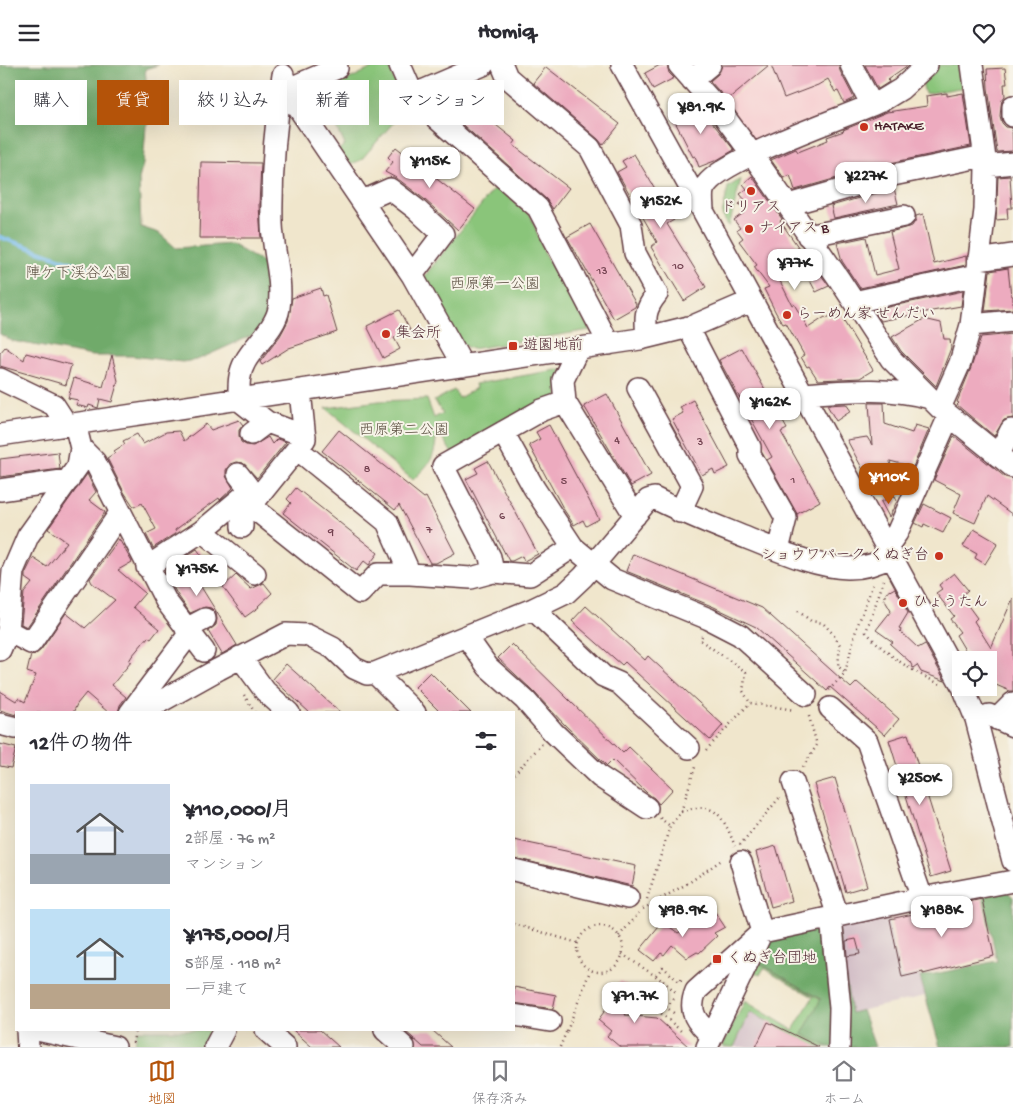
<!DOCTYPE html>
<html lang="ja">
<head>
<meta charset="utf-8">
<style>
	:root { --surface:#fff; --page:#f2f2f3; --text:#2b2b33; --muted:#7c7c81; --line:#e1e1e2; --accent:#b45309 }
	body { margin:0; font-family:"Gochi Hand","Klee One",sans-serif; background:var(--page); color:var(--text); height:100vh; display:flex; flex-direction:column; font-size:19px; white-space:nowrap }
	* { box-sizing:border-box; margin:0 }
	p { font-size:16px; color:var(--muted) }
	.icon { flex:none; width:28px; height:28px; fill:none; stroke:currentColor; stroke-width:2; stroke-linecap:round; stroke-linejoin:round }
	.map { position:relative; flex:1; overflow:hidden }
	.drawer { position:absolute; left:15px; top:646px; width:500px; height:320px; display:flex; flex-direction:column; background:var(--surface); border-radius:0px; box-shadow:0 5px 20px #0002 }
	.drawer>* { flex:none }
	.guide { position:absolute; left:15px; top:15px; width:500px; height:45px; display:flex; gap:10px }
	.tools { position:absolute; left:952px; top:586px; display:grid; gap:10px }
	.tools a { display:grid; place-items:center; width:45px; height:45px; border-radius:0px; background:var(--surface); box-shadow:0 5px 20px #0002; font-size:25px }
	.price { position:absolute; translate:-50% -42px; padding:0 11px; border-radius:10px; background:#fff; color:#222; font-size:16px; line-height:32px; filter:drop-shadow(0 1px 2px #0008) }
	.price::after { content:''; position:absolute; left:50%; top:30px; width:15px; height:11px; margin-left:-8px; background:inherit; clip-path:polygon(0 0,100% 0,50% 100%) }
	.price.on { background:var(--accent); color:#fff }
	ul { padding:0; list-style:none }
	li { display:flex; align-items:center; gap:15px; height:125px; padding:0 15px }
	li span { display:grid; place-items:center; flex:none; width:140px; height:100px; border-radius:0px; color:#555 }
	li>.icon { margin-inline-start:auto }
	span .icon { width:60px; height:60px; fill:#fffc; stroke-width:1 }
	li b { font-size:21px }
	h2 { display:flex; justify-content:space-between; align-items:center; height:60px; padding:0 15px; font-size:21px }
	.tag { padding:0 18px; border-radius:0px; background:var(--surface); box-shadow:0 5px 20px #0002; font-size:18px; line-height:45px }
	.tag.on { background:var(--accent); color:#fff }
	header { display:flex; justify-content:space-between; align-items:center; height:65px; padding:0 15px; background:var(--surface); font-size:22px; font-weight:700 }
	.menu { display:flex; justify-content:space-around; align-items:center; height:70px; border-top:1px solid var(--line); background:var(--surface); font-size:14px; color:var(--muted) }
	.menu a { display:grid; justify-items:center; gap:2px }
	.menu .on { color:var(--accent) }
	.map>svg:first-child { display:block }
</style>
</head>
<body>
<header><svg class="icon" aria-label="menu" viewBox="0 0 24 24"><path d="M4 6h16M4 12h16M4 18h16"/></svg>Homiq<svg class="icon" aria-label="heart" viewBox="0 0 24 24"><path d="M12 20l-8-8c-3-5 5-10 8-4 3-6 11-1 8 4z"/></svg></header>
<div class="map">
<svg width="1013" height="982" viewBox="0 0 1013 982">
	<rect width="100%" height="100%" fill="#f7f3e8"/>
	<filter id="ink" filterUnits="userSpaceOnUse"><feTurbulence type="fractalNoise" baseFrequency=".02" numOctaves="2"/><feDisplacementMap in="SourceGraphic" scale="10" xChannelSelector="R" yChannelSelector="G"/><feConvolveMatrix kernelMatrix="1 2 1 2 8 2 1 2 1" color-interpolation-filters="sRGB"/></filter>
	<filter id="wash" filterUnits="userSpaceOnUse"><feTurbulence type="fractalNoise" baseFrequency=".0096" numOctaves="4" result="noise"/><feDisplacementMap in="SourceGraphic" scale="20" xChannelSelector="R" yChannelSelector="G"/><feGaussianBlur stdDeviation="1.12" result="paint"/><feColorMatrix in="noise" values="0 0 0 0 0 0 0 0 0 0 0 0 0 0 0 0 0 1.4 0 .05"/><feComposite in="paint" operator="in"/></filter>
	<g filter="url(#wash)">
		<rect width="100%" height="100%" fill="#f0e6cc"/>
		<!-- built -->
		<path fill="#f7cfd1" d="M768,0H806L837,46L752,83L721,41L770,3Z"/>
		<!-- industrial -->
		<path fill="#d2bdc6" d="M887,851L901,913L919,909L925,931L851,948L837,860Z
			M745,936L794,965L829,982H722Z"/>
		<!-- green -->
		<path fill="#8ac57a" stroke="#6a7252" d="M378,0H388L406,43L361,95L349,100L338,85L345,80L321,28Z
			M937,0H968L971,21L925,29L921,13Z
			M741,114L729,162L722,150L728,122Z
			M496,121L531,151L545,190L590,265L472,284L460,279L424,212Z
			M562,304L557,332L453,390L437,364C435,393 433,395 413,415L326,343L379,336L427,334L434,353L443,348L434,336L454,325L459,333L476,323L475,319Z
			M756,896L821,935L829,982H816L750,947L734,982H722L745,936L793,965L813,932L764,903L760,910L752,906Z
			M137,965H210L201,982H135Z"/>
		<!-- forest -->
		<path fill="#6faa6a" stroke="#5c644a" d="M0,0H158L145,4L147,23L158,51L146,61L143,99L139,114L141,162L159,168L176,183L231,179L274,204L271,248L255,269L197,295L182,297L132,291H92L12,276L0,269Z
			M1007,826L1013,832V982H940L920,912L997,896L983,831Z
			M837,860L851,948L862,945L875,982H829L802,969L821,934L756,896L768,877L774,873Z"/>
		<g fill="none" stroke-linecap="round" stroke-linejoin="round">
			<!-- stream -->
			<path stroke="#77bcee" stroke-width="4.5" d="M0,172L103,209"/>
		</g>
		<g id="blocks">
			<!-- building -->
			<path fill="#edabbf" d="M660,0H667L669,8L674,13L653,24L645,8Z
				M722,0H769L727,35L710,16L718,9Z
				M771,0H839L840,6L854,33L844,38L838,26L835,27L828,14L818,20L784,33Z
				M865,0H908L888,14L889,17L878,24Z
				M546,2L620,59L603,80L598,74L533,18Z
				M1005,3L1007,19H1004L1005,31L1002,35L1001,41L1000,51L1002,58L1006,62L1012,63L1013,86L997,87L988,23L987,4Z
				M947,28V31L963,28L971,81L890,98L795,125L790,110L784,113L771,95L796,84L798,87L828,75L827,72L844,66L843,65L887,47L927,41L926,31Z
				M467,37L516,76L513,80L569,123L553,144L546,134L455,53Z
				M689,37L694,45L700,42L734,85L717,95L699,102L695,91L693,92L670,47Z
				M396,82L475,144L458,165L424,134L398,114L385,107L393,97L388,92Z
				M634,89L674,155L667,159L706,222L684,236L651,182L657,177L617,107L626,102L622,96Z
				M201,97L261,98L259,140L261,173H199Z
				M752,111L782,154L780,156L808,196L780,216L792,240L794,239L808,263L825,252L826,254L830,251L833,255L840,250L873,305L860,313L818,315L809,301L807,302L801,292L804,290L786,258L783,259L776,248L764,224L769,222L754,202L757,200L739,176L743,173L737,165L740,163L734,155L745,147L739,139L745,135L740,129L747,124L743,119Z
				M1010,111L1012,143H1007L1008,154L996,155L998,112Z
				M894,123L898,139L834,153L831,141Z
				M923,149L934,199L966,191V200L860,223L842,196L837,178L866,172L875,210L899,204L890,167L912,161L916,155V151Z
				M590,159L636,239L635,242L614,254L567,172Z
				M816,203L829,221L816,227L806,208Z
				M1008,203L1011,231H1013V244L985,246L990,206Z
				M321,223L323,231L326,230L337,267L289,283L262,300L260,297L280,271L288,256L292,233Z
				M963,226L961,241L909,250H911L881,256L874,245Z
				M399,245L410,265L394,273L400,284L383,293L367,261Z
				M924,254L941,258L944,274H950L951,283L936,321L901,286L892,272Z
				M1013,269V353L1004,355L994,371L957,340L959,338L957,337L971,303L981,272Z
				M5,282L24,295L26,288L71,300L66,320L0,301V288Z
				M742,283L787,364L781,367L820,436L797,449L767,395L772,392L719,295Z
				M112,290L118,316L112,337L100,334L98,343L89,340L88,343L76,340L78,335L68,333L74,313L103,322Z
				M607,329L651,410L631,421L584,341Z
				M693,335L729,402L715,409L713,404L702,410L672,354L683,348L680,342Z
				M869,338H884L885,359L912,368L915,360L929,364L913,402L890,396L893,416H869L847,375L867,372L872,380Z
				M846,339L851,346L836,356L827,340Z
				M239,355L243,360L239,365V371L241,377L246,380L253,381L268,372L272,379L277,374L286,377L257,413L243,398L236,397L230,399L226,405V411L233,423L220,435L219,433L175,465L176,468L153,483L146,469L156,464L142,438L134,442L124,427L107,393L115,388L114,386L125,379L123,376L137,369L143,379L166,367L179,366L184,376L206,359L211,365Z
				M549,360L599,454L586,461L583,455L574,460L564,445L529,380L540,374L536,367Z
				M339,365L424,433L426,432L455,488L436,498H430L399,440L395,445L322,386Z
				M954,371L1005,412L1013,414V450L987,431L975,458L953,448L961,429L934,415Z
				M58,387L60,404L0,412V394Z
				M488,396L538,489L524,496L522,491L512,496H509L466,414L478,408L475,403Z
				M87,409L96,427L89,435L105,447L27,562L21,559L24,528L32,518L25,513V509L33,493L47,502L67,477L48,464Z
				M296,423L378,488L369,500L364,496L356,506L283,448L291,438L287,434Z
				M894,430L897,436L889,452L881,437Z
				M924,439L951,453L943,468L924,459L923,462L915,458Z
				M974,464L998,478L985,499L975,493L977,489L963,481Z
				M119,474L132,497L118,505L145,528L133,542L159,564L151,574L148,572L132,591L129,596L131,597L112,620L126,632L120,640L118,648H109L86,628L77,639L73,648H16V650L0,645V626L16,636L18,633L25,637L36,610L27,607L31,590L36,589L41,585L66,548L85,563L115,535L92,518L90,514Z
				M197,484L204,494L190,504L237,580L222,589L208,566L216,560L217,554L216,548L211,543L205,542L190,548L177,529L164,506Z
				M633,489L762,543L851,623L857,617L899,654L885,670L830,622L827,626L756,562L714,542L626,506Z
				M954,508L968,525L961,531L977,553L974,556L991,583L1013,533V626H1010L989,617V595H971L956,570L960,567L950,554L954,551L936,528L942,524L939,520Z
				M236,510L251,524L264,518L272,528L258,541L259,542L245,552L223,522Z
				M895,523L908,548L899,563L901,564L900,566L918,583L925,579L945,616L921,607L917,600L913,603L910,597L890,579L893,577L876,565L891,546L884,534L886,528Z
				M586,541L645,595L648,591L723,660L710,675L625,597L622,600L572,556Z
				M512,579L623,688L629,682L673,724L659,739L654,733L647,728L613,695L607,701L564,659L533,626L498,593Z
				M286,599L341,648H310L273,614Z
				M430,607L471,648H441L415,622Z
				M908,669L951,806L931,812L889,675Z
				M0,679L16,683L11,703L0,701Z
				M835,713L867,821L846,827L814,719Z
				M514,775L636,801L632,821L514,793Z
				M776,781L792,836L771,842L756,787Z
				M982,834L994,891L923,909V907L902,912L890,854Z
				M715,847L725,862L714,868L717,871L699,888L697,887L687,893L672,880L664,890L661,888L654,896L640,885L663,857L678,868Z
				M856,874L860,889L847,891L846,876Z
				M620,916L639,927L625,950L657,953L689,982H620L607,971L611,966L598,955L607,943Z
				M514,922L556,930L553,944L514,938Z
				M768,957L819,982H756Z
				M293,965H320L339,982H312Z
				M404,965H432L451,982H423Z"/>
		</g>
	</g>
	<g filter="url(#ink)">
		<use href="#blocks" fill-opacity="0" stroke="#633d43" stroke-width="1"/>
		<g fill="none" stroke-linecap="round" stroke-linejoin="round">
			<defs>
				<path id="minor" d="M400,0L413,30L483,0
					M502,0L507,12L590,83L631,160L635,188L657,229C644,245 645,253 647,272
					M622,0L703,146
					M679,0L721,47L752,89L839,214L891,294L940,343L1013,402
					M851,0L872,40
					M927,0L901,24L883,35C850,51 718,94 704,123C701,129 703,139 703,146L961,619
					M283,10C275,60 271,109 272,159C273,187 283,214 279,243C276,263 254,280 245,297C238,309 239,322 239,335L267,357L305,371
					M283,11L293,35L412,210L463,301
					M692,15L710,0
					M288,24L337,3L335,0
					M424,25L435,52L538,143L609,279
					M1013,41V51
					M986,101L1013,98
					M363,136L390,124L416,144L443,169L412,210
					M788,140L893,110L984,91
					M808,171L904,151
					M978,195L1013,190
					M854,237L977,210
					M971,260L1013,256
					M688,262L750,382V390L786,453L778,485
					M0,314L54,340L67,360
					M638,323L692,421L680,447
					M802,329C844,326 889,321 930,333
					M565,337L563,315L578,284
					M940,343L960,298L971,260L985,145L986,101L972,0
					M503,367L534,423L573,482
					M251,369L267,357
					M0,370L640,274L693,261L751,236
					M81,383L95,397L166,536L204,586
					M297,384L387,457L410,509
					M998,391L1011,365L1013,366
					M238,409L248,422L246,429
					M0,425L69,415
					M251,441L360,528L378,509H410L471,513L493,507L530,510L573,482L612,514L709,554L740,570L806,630
					M242,462V452L305,374L300,326
					M202,466L255,509
					M887,482L897,468L949,351
					M147,502L202,466L246,429L255,436
					M493,507L490,492L443,401L542,345L565,337L635,451
					M533,544L603,611L619,618L689,683
					M186,564L205,554
					M8,566L31,578L120,448
					M466,571L488,602L525,635L553,667L600,712L647,743
					M0,585L8,566L13,506L28,471L78,401L81,383L75,359
					M240,592L265,626L289,648
					M375,608L415,648
					M963,622L976,654L1013,796
					M830,643L867,676L922,833
					M130,648L190,568
					M140,648L219,604L286,569L307,570L333,583L354,603L367,609L375,608L533,544L566,528L583,512L648,435L654,433C685,449 717,461 749,474C780,486 815,502 848,503C865,503 878,499 892,491
					M976,654L989,650L1013,661
					M997,654L1013,638
					M0,659L16,663
					M793,717L838,851
					M514,805L628,833
					M831,852L840,943L839,982
					M514,950L550,956
					M27,965L28,982
					M37,965L115,982
					M266,965L285,982
					M385,965L404,982
					M712,971C697,958 687,947 696,926L762,867L922,833L1013,816
					M215,982L224,965
					M707,982L762,867L741,797"/>
			</defs>
			<!-- minor casing -->
			<use href="#minor" stroke="#633d43" stroke-width="24"/>
			<!-- path -->
			<path stroke="#633d43" stroke-width="2.5" stroke-dasharray="1 4" stroke-linecap="butt" d="M884,515L866,567C887,590 911,606 940,619
				M798,546L811,556L823,558L833,569L840,580L838,601L845,608
				M702,571L700,575L746,607L743,626L750,638
				M829,625L845,608L856,565L873,519
				M244,630L255,648
				M706,685L750,638L795,645
				M803,702L817,680L808,648
				M514,709L542,679
				M681,747C716,734 723,752 735,781
				M660,753L670,761
				M740,780L780,732
				M647,834L670,761L681,747L696,699
				M643,844L690,817L723,794
				M514,859L578,878
				M577 884a23 23 0 1 1 46 0a23 23 0 1 1-46 0Z
				M619,871L639,848
				M622,889L663,916L646,935L681,966
				M656,910L663,902L679,917L682,914
				M663,916L678,929
				M674,934L666,942L675,949
				M567,966L590,906
				M133,978L135,965
				M560,982L567,965"/>
			<!-- minor -->
			<use href="#minor" stroke="#fff" stroke-width="21"/>
		</g>
	</g>
	<!-- markers -->
	<g fill="#c8321e" stroke="#f7f3e8" stroke-width="2">
		<circle cx="864" cy="62" r="5"/>
		<circle cx="751" cy="126" r="5"/>
		<circle cx="749" cy="164" r="5"/>
		<circle cx="787" cy="250" r="5"/>
		<circle cx="386" cy="269" r="5"/>
		<rect x="508" y="276" width="10" height="10" rx="2.5"/>
		<circle cx="939" cy="491" r="5"/>
		<circle cx="903" cy="538" r="5"/>
		<rect x="712" y="889" width="10" height="10" rx="2.5"/>
	</g>
	<g text-anchor="middle" dominant-baseline="central" stroke-width="4" stroke-linejoin="round" paint-order="stroke">
		<!-- number labels -->
		<g font-size="12" fill="#734250">
			<text x="678" y="202">10</text>
			<text x="602" y="207">13</text>
			<text x="617" y="376">4</text>
			<text x="700" y="378">3</text>
			<text x="367" y="405">8</text>
			<text x="793" y="416">1</text>
			<text x="564" y="417">5</text>
			<text x="502" y="452">6</text>
			<text x="429" y="466">7</text>
			<text x="331" y="468">9</text>
		</g>
		<!-- poi labels -->
		<g font-size="15" fill="#4a1f2b" stroke="#f7f3e8" text-anchor="start">
			<text x="874" y="62">HATAKE</text>
			<text x="751" y="143" text-anchor="middle">ドリアス</text>
			<text x="759" y="164">ナイアス B</text>
			<text x="797" y="250">らーめん家 せんだい</text>
			<text x="396" y="269">集会所</text>
			<text x="523" y="281">遊園地前</text>
			<text x="929" y="491" text-anchor="end">ショウワパーク くぬぎ台</text>
			<text x="913" y="538">ひょうたん</text>
			<text x="727" y="894">くぬぎ台団地</text>
		</g>
		<!-- park labels -->
		<g font-size="15" fill="#5d5143" stroke="#f7f3e8">
			<text x="78" y="209">陣ケ下渓谷公園</text>
			<text x="495" y="220">西原第一公園</text>
			<text x="404" y="366">西原第二公園</text>
		</g>
	</g>
</svg>
<div class="tools">
<a><svg class="icon" aria-label="locate" viewBox="0 0 24 24"><circle cx="12" cy="12" r="6"/><path d="M12 2v4M12 18v4M2 12h4M18 12h4"/></svg></a>
</div>
<b class="price" style="left:701px;top:70px">¥81.9K</b>
<b class="price" style="left:430px;top:124px">¥115K</b>
<b class="price" style="left:866px;top:139px">¥227K</b>
<b class="price" style="left:661px;top:164px">¥152K</b>
<b class="price" style="left:795px;top:226px">¥77K</b>
<b class="price" style="left:770px;top:365px">¥162K</b>
<b class="price on" style="left:889px;top:440px">¥110K</b>
<b class="price" style="left:197px;top:532px">¥175K</b>
<b class="price" style="left:920px;top:741px">¥250K</b>
<b class="price" style="left:683px;top:873px">¥98.9K</b>
<b class="price" style="left:942px;top:873px">¥188K</b>
<b class="price" style="left:635px;top:959px">¥71.7K</b>
<div class="guide">
<a class="tag">購入</a>
<a class="tag on">賃貸</a>
<a class="tag">絞り込み</a>
<a class="tag">新着</a>
<a class="tag">マンション</a>
</div>
<section class="drawer">
<h2>12件の物件<svg class="icon" aria-label="filters" viewBox="0 0 24 24"><path d="M4 7h16M4 17h16"/><circle cx="9" cy="7" r="2"/><circle cx="15" cy="17" r="2"/></svg></h2>
<ul>
<li><span style="background:linear-gradient(#c9d6e8 70%,#9aa5b1 0)"><svg class="icon" aria-label="home" viewBox="0 0 24 24"><path d="M3 11l9-7 9 7M6 9v11h12V9"/></svg></span><div><b>¥110,000/月</b><p>2部屋 · 76 m²</p><p>マンション</p></div></li>
<li><span style="background:linear-gradient(#bfe0f5 75%,#b9a48a 0)"><svg class="icon" aria-label="home" viewBox="0 0 24 24"><path d="M3 11l9-7 9 7M6 9v11h12V9"/></svg></span><div><b>¥175,000/月</b><p>5部屋 · 118 m²</p><p>一戸建て</p></div></li>
</ul>
</section>
</div>
<nav class="menu">
<a class="on"><svg class="icon" aria-label="map" viewBox="0 0 24 24"><path d="M3 6l6-2 6 2 6-2v14l-6 2-6-2-6 2zM9 4v14M15 6v14"/></svg>地図</a>
<a><svg class="icon" aria-label="saved" viewBox="0 0 24 24"><path d="M7 4h10v16l-5-4-5 4z"/></svg>保存済み</a>
<a><svg class="icon" aria-label="home" viewBox="0 0 24 24"><path d="M3 11l9-7 9 7M6 9v11h12V9"/></svg>ホーム</a>
</nav>
</body>
</html>
